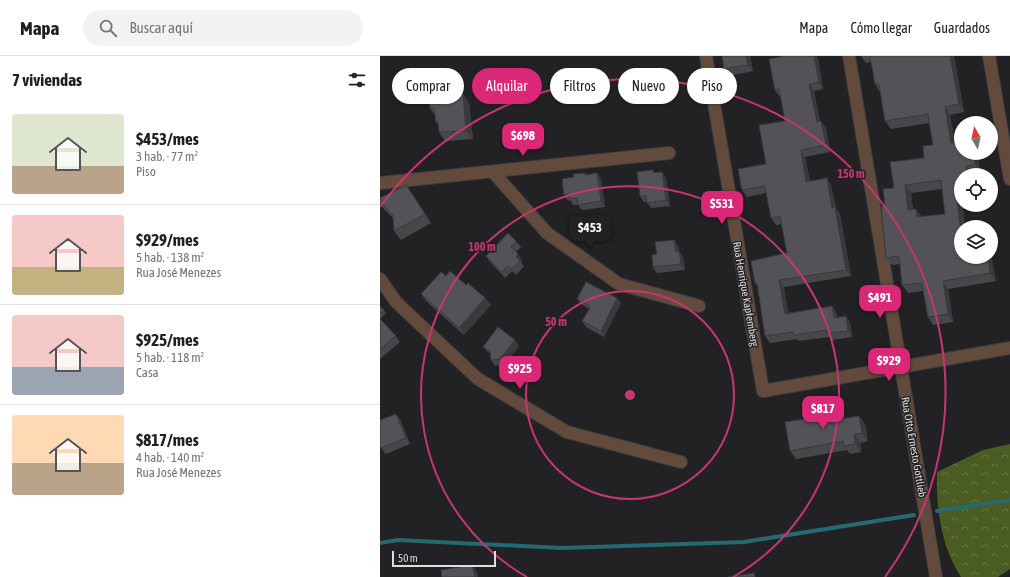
<!DOCTYPE html>
<html lang="es">
<head>
<meta charset="utf-8">
<style>
	:root { --surface:#fff; --page:#f2f2f2; --text:#202124; --muted:#757577; --line:#e0e0e0; --accent:#db2777 }
	body { margin:0; font-family:"Asap Condensed",sans-serif; background:var(--page); color:var(--text); height:100vh; display:flex; flex-direction:column; font-size:15px; white-space:nowrap }
	* { box-sizing:border-box; margin:0 }
	p { font-size:13px; color:var(--muted) }
	.icon { flex:none; width:22px; height:22px; fill:none; stroke:currentColor; stroke-width:2; stroke-linecap:round; stroke-linejoin:round }
	.map { position:relative; flex:1; overflow:hidden }
	.sheet { display:flex; flex-direction:column; background:var(--surface); width:380px }
	.sheet>* { flex:none }
	.hud { position:absolute; left:12px; top:12px; width:380px; height:36px; display:flex; gap:8px }
	.needle { width:26px; rotate:351deg }
	.tools { position:absolute; left:574px; top:60px; display:grid; gap:8px }
	.tools a { display:grid; place-items:center; width:44px; height:44px; border-radius:50%; background:var(--surface); box-shadow:0 1px 3px #0004; font-size:20px }
	.scale { position:absolute; left:12px; bottom:10px; width:104px; box-sizing:border-box; padding-left:4px; border:2px solid #dedee0; border-top:0; font-size:11px; line-height:14px; white-space:nowrap; color:#dedee0; -webkit-text-stroke:3px #222225; paint-order:stroke }
	.price { position:absolute; translate:-50% -34px; padding:0 9px; border-radius:8px; background:var(--accent); color:#fff; font-size:13px; line-height:26px; filter:drop-shadow(0 1px 2px #0008) }
	.price::after { content:''; position:absolute; left:50%; top:24px; width:12px; height:9px; margin-left:-6px; background:inherit; clip-path:polygon(0 0,100% 0,50% 100%) }
	.price.current { background:#222; color:#fff }
	ul { padding:0; list-style:none }
	li { display:flex; align-items:center; gap:12px; height:100px; padding:0 12px }
	li+li { border-top:1px solid var(--line) }
	li span { display:grid; place-items:center; flex:none; width:112px; height:80px; border-radius:4px; color:#555 }
	li>.icon { margin-inline-start:auto }
	span .icon { width:48px; height:48px; fill:#fffc; stroke-width:1 }
	li b { font-size:17px }
	h2 { display:flex; justify-content:space-between; align-items:center; height:48px; padding:0 12px; font-size:17px }
	.tag { padding:0 14px; border-radius:18px; background:var(--surface); box-shadow:0 1px 3px #0004; font-size:14px; line-height:36px }
	.tag.current { background:var(--accent); color:#fff }
	header { display:flex; align-items:center; gap:24px; box-sizing:border-box; height:56px; padding:0 20px; background:var(--surface); border-bottom:1px solid var(--line) }
	header strong { font-size:19px }
	nav { display:flex; gap:22px; margin-inline-start:auto; font-size:14px }
	.search { width:280px; height:36px; background:var(--page); display:flex; align-items:center; gap:10px; box-sizing:border-box; padding:0 14px; border-radius:22px; color:var(--muted); font-size:15px }
	main { display:flex; flex:1; min-height:0 }
	.map>svg:first-child { display:block }
</style>
</head>
<body>
<header>
<strong>Mapa</strong>
<div class="search"><svg class="icon" aria-label="search" viewBox="0 0 24 24"><circle cx="10" cy="10" r="6"/><path d="M15 15l6 6"/></svg>Buscar aquí</div>
<nav><a>Mapa</a><a>Cómo llegar</a><a>Guardados</a></nav>
</header>
<main>
<section class="sheet">
<h2>7 viviendas<svg class="icon" aria-label="filters" viewBox="0 0 24 24"><path d="M4 7h16M4 17h16"/><circle cx="9" cy="7" r="2"/><circle cx="15" cy="17" r="2"/></svg></h2>
<ul>
<li><span style="background:linear-gradient(#dfe7d0 65%,#b9a48a 0)"><svg class="icon" aria-label="home" viewBox="0 0 24 24"><path d="M3 11l9-7 9 7M6 9v11h12V9"/></svg></span><div><b>$453/mes</b><p>3 hab. · 77 m²</p><p>Piso</p></div></li>
<li><span style="background:linear-gradient(#f6c9c9 65%,#c2b280 0)"><svg class="icon" aria-label="home" viewBox="0 0 24 24"><path d="M3 11l9-7 9 7M6 9v11h12V9"/></svg></span><div><b>$929/mes</b><p>5 hab. · 138 m²</p><p>Rua José Menezes</p></div></li>
<li><span style="background:linear-gradient(#f6c9c9 65%,#9aa5b1 0)"><svg class="icon" aria-label="home" viewBox="0 0 24 24"><path d="M3 11l9-7 9 7M6 9v11h12V9"/></svg></span><div><b>$925/mes</b><p>5 hab. · 118 m²</p><p>Casa</p></div></li>
<li><span style="background:linear-gradient(#ffd9b3 60%,#b9a48a 0)"><svg class="icon" aria-label="home" viewBox="0 0 24 24"><path d="M3 11l9-7 9 7M6 9v11h12V9"/></svg></span><div><b>$817/mes</b><p>4 hab. · 140 m²</p><p>Rua José Menezes</p></div></li>
</ul>
</section>
<div class="map">
<svg width="630" height="521" viewBox="0 0 630 521">
	<defs>
		<pattern id="forest-crowns" width="20" height="18" patternUnits="userSpaceOnUse"><rect width="20" height="18" fill="#4a5c22"/><path d="M2 6a3 3 0 1 1 6 0M12 15a3 3 0 1 1 6 0" fill="none" stroke="#647342"/></pattern>
	</defs>
	<rect width="100%" height="100%" fill="#222225"/>
	<!-- forest -->
	<path fill="url(#forest-crowns)" d="M630,388V513L618,521H581C561,491 556,451 557,416L603,394Z"/>
	<g fill="none" stroke-linecap="round" stroke-linejoin="round">
		<!-- stream -->
		<path stroke="#246a70" stroke-width="4" d="M557,455L630,444
			M0,487L18,484L182,492L364,486L534,459"/>
		<defs>
			<path id="minor" d="M326,0L383,335L630,292
				M469,0L556,521
				M609,0L630,123
				M113,116L167,177L239,228L319,250
				M0,127L289,97
				M0,223L16,246L98,323L187,376L301,406"/>
		</defs>
		<!-- minor casing -->
		<use href="#minor" stroke="#3c3c3f" stroke-width="14"/>
		<!-- minor -->
		<use href="#minor" stroke="#624b3d" stroke-width="12"/>
	</g>
	<!-- wall -->
	<path fill="#47474a" fill-rule="evenodd" d="M370,0L373,15L349,20L344,13Z
		M481,0H574L584,56L570,59L575,86L598,97L600,116L581,119V149H596V152L583,153L584,168L599,166L602,171H581L611,201L616,225L568,233L573,266L553,269L548,261L543,235L528,237L522,229L520,208L512,209L506,202L505,150L514,132L544,102L553,89L549,67L511,73L505,65L500,36L495,28L491,6L486,7ZM562,133L565,158L542,161L533,154L531,137Z
		M401,1L438,2L443,33L434,35L440,65L446,72L450,96L425,101L430,125L451,129L456,152L460,158L471,220L404,231L408,257L452,250L456,256L457,262L466,260L470,267L472,281L452,284L450,281L418,285L417,283L390,287L385,280L378,231L375,227L407,197L402,168L396,169L391,162L386,137L367,141L362,134L386,108L405,65L401,41H400L395,34Z
		M68,36L70,39L89,46L93,83L65,85L59,76V70L56,66L55,59L50,53Z
		M282,116L286,122L290,150L271,152L267,146H264L260,140L275,117Z
		M206,118L221,123L225,151L202,154L198,149H193L190,144L188,145L184,139L194,121Z
		M32,137L51,167L21,184L14,175L13,162L3,152L0,148V142Z
		M294,184L298,190L299,195L303,201L305,214L277,217L273,211L277,198Z
		M136,185L141,191L136,196L142,204L141,206L144,210L136,219L132,215L125,222L110,206L106,200Z
		M66,220L86,229L105,242L111,249L84,279L46,245L41,238Z
		M237,242L241,247L224,281L206,271L202,265L209,253L201,248L197,243Z
		M0,250L6,257L0,263Z
		M0,263L16,280L20,286L0,303Z
		M135,284L139,290L124,309L115,310L111,304L110,298L103,291Z
		M459,350L465,359V362L479,360L485,368L488,385L480,387L481,396L470,398L467,394L416,403L410,395L437,361Z
		M16,358L20,363L30,388L6,398L1,392Z"/>
	<!-- shaded-wall -->
	<path fill="#3a393c" d="M366,0H370L373,15L368,9Z
		M434,0H436L438,2L443,33L439,26Z
		M570,0H574L584,56L579,48Z
		M429,28L434,35L441,72L437,66Z
		M83,38L89,46L93,83L86,75Z
		M565,51L570,59L576,95L571,87Z
		M441,65L446,72L450,96L446,89Z
		M421,94L425,101L431,132L426,126Z
		M594,97H598L600,116L595,108Z
		M586,110L592,117V119H587Z
		M282,116L286,122L290,150L286,144Z
		M217,117L221,123L225,151L221,145Z
		M447,122L451,129L456,152L460,158L471,220L466,214L452,152Z
		M26,129L32,137L51,167L45,158Z
		M525,129L531,137L534,162L528,154Z
		M577,146L583,153L585,171L580,169Z
		M536,153L542,161H537Z
		M294,184L298,190L300,201L296,196Z
		M299,195L303,201L305,214L301,208Z
		M611,197L616,225L610,217L608,201H611Z
		M138,198L142,204L141,206L136,201Z
		M399,224L404,231L410,264L405,258Z
		M563,225L568,233L573,266L568,258Z
		M105,242L111,249L84,279L79,272Z
		M237,242L241,247L224,281L221,275Z
		M452,250L456,256L459,269L454,262Z
		M466,260L470,267L472,281L468,275Z
		M135,284L139,290L124,309L120,303Z
		M459,350L465,359L467,372L461,363Z
		M16,358L20,363L30,388L26,382Z
		M479,360L485,368L488,385L482,377Z
		M474,378L480,387L481,396L475,388Z
		M92,509L97,516L98,521H95Z"/>
	<!-- building -->
	<path fill="#535256" stroke="#3a393c" fill-rule="evenodd" d="M342,0H366L368,9L344,13Z
		M401,0H434L439,26L429,28L437,66L441,65L446,89L421,94L426,126L447,122L452,152L455,151L466,214L399,224L405,258L452,250L454,262L466,260L468,275L448,277L447,274L414,279L413,276L385,280L377,227H375L371,205L407,197L400,160L391,162L385,130L362,134L358,113L386,108L379,69L405,65L399,33L395,34L389,3L401,1Z
		M490,0H570L579,48L565,51L571,87L581,86V97H594L595,108L586,110L587,119H581V145L577,146L580,169L599,166V171H581V201H608L610,217L563,225L568,258L548,261L542,227L522,229L519,200L506,202L501,151L505,150L503,133L514,132L510,106L544,102L543,90L553,89L548,58L505,65L499,28H495ZM561,124L565,158L537,161L536,153L528,154L525,129Z
		M68,36V39L83,38L86,75L59,76L58,66H56L54,52L50,53L49,38Z
		M273,114V117L282,116L286,144L267,147L266,140H260L257,116Z
		M205,117V119L217,117L221,145L198,149L197,142L189,143L188,138L184,139L182,123L194,121L193,118Z
		M26,129L45,158L14,175L13,159L0,146V142Z
		M128,177L136,185L131,191L138,198L136,201L140,205L132,213L128,210L121,216L106,200Z
		M294,184L296,196L299,195L301,208L273,211L272,199L277,198L275,186Z
		M70,215L86,229L88,227L105,242L79,272L41,238L61,216L66,220Z
		M206,226L237,242L221,275L202,265L210,252L208,250V249L197,243Z
		M0,250L4,254L0,258Z
		M0,263L16,280L0,294Z
		M118,271L135,284L120,303L111,304L110,295L103,291Z
		M459,350L461,363L479,360L482,377L474,378L475,388L464,390L463,385L410,395L405,366L437,361L436,354Z
		M16,358L26,382L1,392L0,388V364Z
		M92,509L95,521H62L61,514Z
		M374,517L375,521H348Z"/>
	<!-- distance rings -->
	<g fill="none" stroke="#c6366f" stroke-width="2">
		<circle cx="250" cy="339" r="104"/>
		<path d="M147 521A209 209 0 1 1 353 521"/>
		<path d="M0 151A313 313 0 0 1 505 521"/>
	</g>
	<g text-anchor="middle" dominant-baseline="central" stroke-width="3" stroke-linejoin="round" paint-order="stroke">
		<!-- street labels -->
		<g font-size="11" fill="#dedee0" stroke="#222225">
			<text transform="translate(366 238) rotate(80)">Rua Henrique Kapfemberg</text>
			<text transform="translate(534 391) rotate(80)">Rua Otto Ernesto Gottlieb</text>
		</g>
	</g>
	<circle cx="250" cy="339" r="6" fill="#c6366f" stroke="#222225" stroke-width="2"/>
	<g font-size="12" text-anchor="middle" font-weight="bold" fill="#c6366f" stroke="#222225" stroke-width="3" stroke-linejoin="round" paint-order="stroke">
		<text x="471" y="122">150 m</text>
		<text x="102" y="195">100 m</text>
		<text x="176" y="270">50 m</text>
	</g>
</svg>
<div class="tools">
<a><svg class="needle" viewBox="-14 -14 28 28"><path d="M0-13l5 13h-10z" fill="#e53935"/><path d="M0 13l5-13h-10z" fill="#757577"/></svg></a>
<a><svg class="icon" aria-label="locate" viewBox="0 0 24 24"><circle cx="12" cy="12" r="6"/><path d="M12 2v4M12 18v4M2 12h4M18 12h4"/></svg></a>
<a><svg class="icon" aria-label="layers" viewBox="0 0 24 24"><path d="M12 4l9 5-9 5-9-5zM3 14l9 5 9-5"/></svg></a>
</div>
<div class="scale">50 m</div>
<b class="price" style="left:143px;top:101px">$698</b>
<b class="price" style="left:342px;top:169px">$531</b>
<b class="price current" style="left:210px;top:193px">$453</b>
<b class="price" style="left:500px;top:263px">$491</b>
<b class="price" style="left:509px;top:326px">$929</b>
<b class="price" style="left:140px;top:334px">$925</b>
<b class="price" style="left:443px;top:374px">$817</b>
<div class="hud">
<a class="tag">Comprar</a>
<a class="tag current">Alquilar</a>
<a class="tag">Filtros</a>
<a class="tag">Nuevo</a>
<a class="tag">Piso</a>
</div>
</div>
</main>
</body>
</html>
